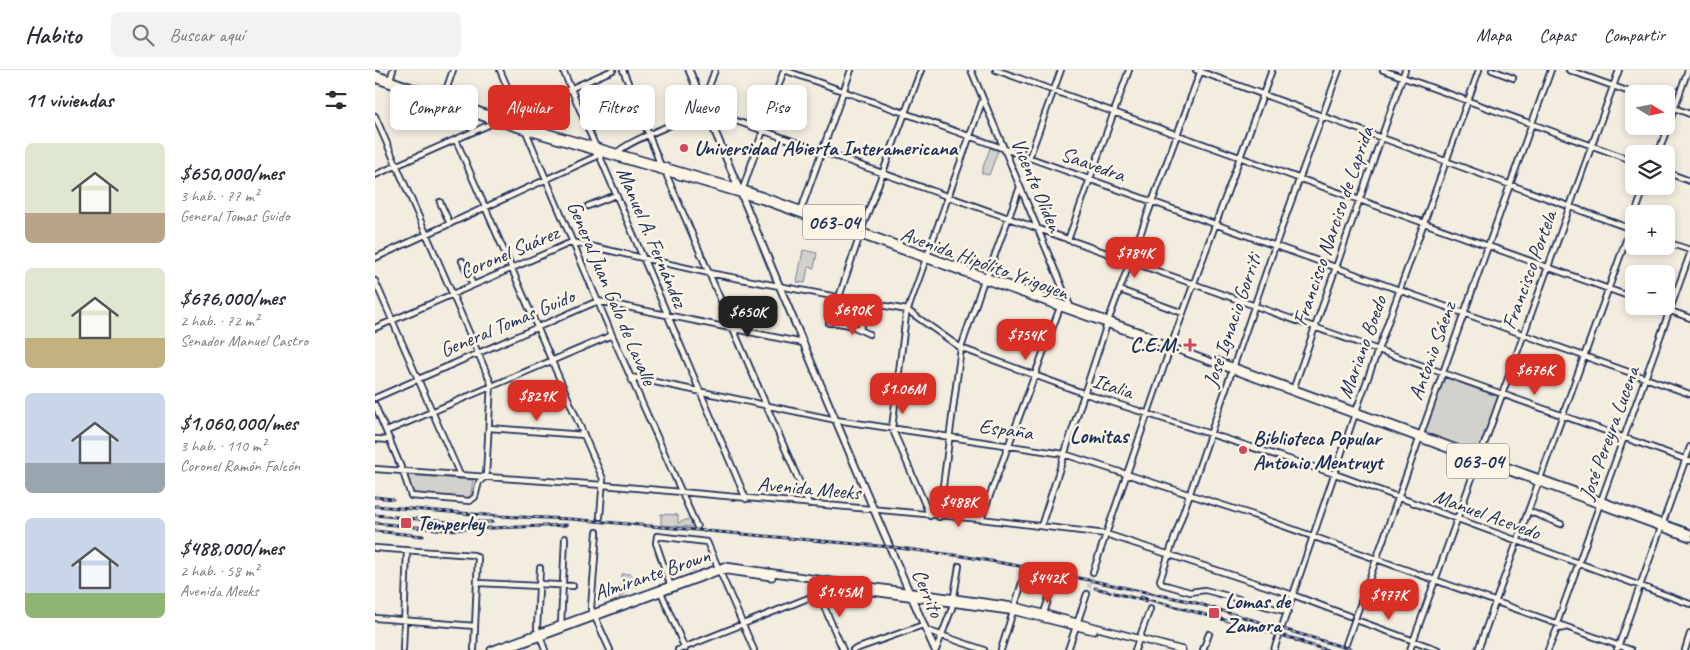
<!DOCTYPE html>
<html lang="es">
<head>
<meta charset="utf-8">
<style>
	:root { --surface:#fff; --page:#f2f2f3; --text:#2b2b33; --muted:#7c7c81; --line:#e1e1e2; --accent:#d93025 }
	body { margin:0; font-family:Caveat,sans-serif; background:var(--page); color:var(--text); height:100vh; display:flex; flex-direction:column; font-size:19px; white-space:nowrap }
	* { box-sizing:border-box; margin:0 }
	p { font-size:16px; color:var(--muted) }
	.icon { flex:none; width:28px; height:28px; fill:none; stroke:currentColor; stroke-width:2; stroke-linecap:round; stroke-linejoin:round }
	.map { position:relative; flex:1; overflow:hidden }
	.sheet { display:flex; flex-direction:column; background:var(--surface); width:375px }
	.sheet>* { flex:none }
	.banner { position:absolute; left:15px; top:15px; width:475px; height:45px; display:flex; gap:10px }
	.needle { width:32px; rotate:100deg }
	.buttons { position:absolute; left:1250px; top:15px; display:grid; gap:10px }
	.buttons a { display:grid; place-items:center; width:50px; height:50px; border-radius:8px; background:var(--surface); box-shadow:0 2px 8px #0003; font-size:25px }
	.price { position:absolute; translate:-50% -42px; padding:0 11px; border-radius:10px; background:var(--accent); color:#fff; font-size:16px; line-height:32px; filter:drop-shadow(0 1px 2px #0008) }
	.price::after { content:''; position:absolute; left:50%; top:30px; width:15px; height:11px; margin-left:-8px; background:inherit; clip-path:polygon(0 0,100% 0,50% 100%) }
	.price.active { background:#222; color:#fff }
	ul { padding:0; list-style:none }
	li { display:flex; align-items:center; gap:15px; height:125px; padding:0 25px }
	li span { display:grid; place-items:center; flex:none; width:140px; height:100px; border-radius:8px; color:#555 }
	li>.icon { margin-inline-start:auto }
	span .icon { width:60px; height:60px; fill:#fffc; stroke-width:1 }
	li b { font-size:21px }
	h2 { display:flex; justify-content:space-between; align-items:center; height:60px; padding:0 25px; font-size:21px }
	.tag { padding:0 18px; border-radius:8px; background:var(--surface); box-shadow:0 2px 8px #0003; font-size:18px; line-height:45px }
	.tag.active { background:var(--accent); color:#fff }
	header { display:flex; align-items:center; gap:30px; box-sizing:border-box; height:70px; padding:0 25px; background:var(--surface); border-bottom:1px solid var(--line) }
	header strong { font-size:24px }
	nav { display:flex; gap:28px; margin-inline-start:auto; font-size:18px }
	.search { width:350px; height:45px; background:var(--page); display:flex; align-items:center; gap:12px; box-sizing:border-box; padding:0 18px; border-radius:8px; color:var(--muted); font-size:19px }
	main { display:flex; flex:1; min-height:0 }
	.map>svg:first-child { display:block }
</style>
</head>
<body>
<header>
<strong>Habito</strong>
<div class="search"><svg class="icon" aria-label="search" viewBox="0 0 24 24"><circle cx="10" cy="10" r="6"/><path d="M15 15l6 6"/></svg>Buscar aquí</div>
<nav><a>Mapa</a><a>Capas</a><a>Compartir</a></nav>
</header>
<main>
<section class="sheet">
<h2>11 viviendas<svg class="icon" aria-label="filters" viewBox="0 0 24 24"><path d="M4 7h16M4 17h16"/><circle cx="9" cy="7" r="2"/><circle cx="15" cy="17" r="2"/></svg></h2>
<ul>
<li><span style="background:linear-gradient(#dfe7d0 70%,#b9a48a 0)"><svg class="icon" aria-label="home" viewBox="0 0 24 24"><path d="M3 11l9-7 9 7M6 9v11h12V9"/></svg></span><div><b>$650,000/mes</b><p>3 hab. · 77 m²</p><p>General Tomas Guido</p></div></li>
<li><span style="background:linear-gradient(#dfe7d0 70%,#c2b280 0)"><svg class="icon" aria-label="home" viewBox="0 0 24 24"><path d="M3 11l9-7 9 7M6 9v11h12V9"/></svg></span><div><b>$676,000/mes</b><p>2 hab. · 72 m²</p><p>Senador Manuel Castro</p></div></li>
<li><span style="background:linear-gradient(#c9d6e8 70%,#9aa5b1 0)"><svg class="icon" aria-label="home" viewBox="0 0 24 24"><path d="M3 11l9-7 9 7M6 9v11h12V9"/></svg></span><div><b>$1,060,000/mes</b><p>3 hab. · 110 m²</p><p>Coronel Ramón Falcón</p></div></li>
<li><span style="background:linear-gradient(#c9d6e8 75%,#8fb573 0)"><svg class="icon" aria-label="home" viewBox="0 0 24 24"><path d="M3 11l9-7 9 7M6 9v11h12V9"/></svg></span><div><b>$488,000/mes</b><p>2 hab. · 58 m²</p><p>Avenida Meeks</p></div></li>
</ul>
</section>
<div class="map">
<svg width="1315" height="580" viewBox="0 0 1315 580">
	<rect width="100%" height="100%" fill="#f3ede0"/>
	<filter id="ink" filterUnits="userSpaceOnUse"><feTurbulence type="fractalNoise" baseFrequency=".02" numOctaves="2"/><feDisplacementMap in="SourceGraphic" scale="10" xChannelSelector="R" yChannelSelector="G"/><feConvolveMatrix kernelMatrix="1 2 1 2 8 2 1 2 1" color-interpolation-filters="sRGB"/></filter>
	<g filter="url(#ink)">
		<!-- green -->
		<path fill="#d3d1cc" stroke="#778095" d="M615,78L623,81L614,105L606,103Z
			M428,180L442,183L439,198L433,197L430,213L422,212Z
			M1067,306L1123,326L1103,382L1047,362Z
			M33,405L98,410L96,424L93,428L36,423Z
			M286,444L303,445V453L316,448L319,457L286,455Z
			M247,504H256L261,515L244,529Z"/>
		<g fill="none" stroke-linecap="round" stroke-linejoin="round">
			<!-- minor-tunnel -->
			<path stroke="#c8c7c6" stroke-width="4.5" stroke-dasharray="4.5 2" stroke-linecap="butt" d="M712,524L718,502"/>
			<defs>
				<path id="minor" d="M125,0L237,265L322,457
					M188,0L371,429
					M248,0L286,96
					M409,0L1315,324
					M596,0L696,238
					M621,0L1259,228
					M821,0L1259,160
					M1008,0L1259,91
					M1117,0L1138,8
					M1194,0L1260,24
					M15,10L18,0
					M68,29L78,0
					M328,33L340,0
					M1291,35L1315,44
					M0,46L116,313L111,406
					M81,70L228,409L225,447
					M1283,84L1313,0
					M240,85C248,72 310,50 327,42H336L1315,391
					M654,88L686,0
					M292,102V106L434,434
					M1291,102L1315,111
					M0,105L238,0
					M367,121L409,0
					M65,132L75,154
					M213,136L241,125
					M426,140L476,0
					M1260,144L1270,116
					M486,161L546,0
					M693,170L754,0
					M1291,172L1315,180
					M0,188L220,87L223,82
					M87,191L98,215
					M612,206L645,117
					M0,211L85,405
					M745,220L808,243
					M1282,236L1315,248
					M460,248H455L454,253H463C462,246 465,238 466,230
					M460,253L464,227L485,165
					M463,253L475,255L494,264
					M0,258L197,172L334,203L532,240L586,278L708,323L960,404L1315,534
					M485,259L491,241
					M256,307L461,350L689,384L878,445L1256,580
					M918,320L1030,0
					M0,328L223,231L428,273
					M0,335L28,402L36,426L95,431L100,427L104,412L111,406
					M114,358L209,365
					M12,361L237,265
					M0,369L15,370
					M0,399L228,415L606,449L731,464L918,525L974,546
					M1153,441L1186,454
					M555,446L517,358L531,245L608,29
					M564,447L586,278L609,210
					M606,449L686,235
					M666,456L732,254L826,0
					M222,462L216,538L235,580
					M0,478L99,485L103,488L99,580
					M165,498L162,558L170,580
					M718,502L797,273L897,0
					M442,510V520L468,580
					M103,513L164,516
					M164,514L198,516
					M295,514L281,473L282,466L332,472L379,580
					M286,522L310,579
					M913,542L830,520L815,522L787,514L785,510L900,176L964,0
					M669,543L679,511
					M0,548L100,556
					M984,551L1064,580
					M1182,553L1315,184
					M186,555L190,468
					M551,560L609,580
					M971,574L1176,0
					M28,580L32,481
					M303,580L461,517
					M478,580L548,555
					M561,580L577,538L584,496
					M626,580L649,506
					M693,580L712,524
					M760,580L775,539
					M828,580L834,564
					M899,580L981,341L1104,0
					M1035,580L1244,0
					M1103,580L1259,148
					M1173,580L1182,559L1189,558
					M1242,580L1315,377
					M1310,580L1315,564"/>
				<path id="major" d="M314,0C396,193 474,388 560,580
					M0,4L130,50L374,121L773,265
					M0,9L121,52L386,130L793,276L1315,468
					M840,290L1315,463
					M498,522L642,542L719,561
					M116,580L349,496L644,537L807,580
					M130,580L347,500L397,507"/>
			</defs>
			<!-- minor casing -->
			<use href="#minor" stroke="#1b2f5e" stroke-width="8"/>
			<!-- major casing -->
			<use href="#major" stroke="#1b2f5e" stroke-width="9"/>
			<!-- minor -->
			<use href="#minor" stroke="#fcf5e5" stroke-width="4.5"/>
			<!-- major -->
			<use href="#major" stroke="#fcf5e5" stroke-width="5.5"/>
			<defs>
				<path id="rail" d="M0,427L18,429
					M0,436L123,446L196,449L516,477L587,486L661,499L818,532L978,580
					M0,445L73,452H117
					M0,453L71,460L192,455
					M0,461L48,466
					M720,518L771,531
					M765,527L927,571
					M921,571L952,580"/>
			</defs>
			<!-- rail casing -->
			<use href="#rail" stroke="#1b2f5e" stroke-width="3"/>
			<!-- rail -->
			<use href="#rail" stroke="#fcf5e5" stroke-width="1" stroke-dasharray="4" stroke-linecap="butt"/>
		</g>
	</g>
	<!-- markers -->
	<g fill="#d1495b" stroke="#fcf5e5" stroke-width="2">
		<circle cx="309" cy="78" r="5"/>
		<path d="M812.5 267.5h5v5h5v5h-5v5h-5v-5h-5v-5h5z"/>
		<circle cx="868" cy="380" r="5"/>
		<rect x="25" y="447" width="12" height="12" rx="2.5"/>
		<rect x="833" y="537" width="12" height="12" rx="2.5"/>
	</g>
	<g text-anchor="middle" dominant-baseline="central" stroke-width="5" stroke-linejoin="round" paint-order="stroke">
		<!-- shield labels -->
		<g fill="#fcf5e5" stroke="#5e6a86" stroke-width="1">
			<rect x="428" y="134.5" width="62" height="35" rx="4"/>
			<rect x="1072" y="373.5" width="62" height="35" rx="4"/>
		</g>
		<g font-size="20" font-weight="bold" fill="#1b2f5e">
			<text x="459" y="152">063-04</text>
			<text x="1103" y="391">063-04</text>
		</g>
		<!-- poi labels -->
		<g font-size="21" font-weight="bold" fill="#1b2f5e" stroke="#fcf5e5" text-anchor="start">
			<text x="319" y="78">Universidad Abierta Interamericana</text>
			<text x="804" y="275" text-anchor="end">C.E.M.</text>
			<text x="878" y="368">Biblioteca Popular<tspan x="878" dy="24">Antonio Mentruyt</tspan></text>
			<text x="42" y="453">Temperley</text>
			<text x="850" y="531">Lomas de<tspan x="850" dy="24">Zamora</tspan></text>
		</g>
		<!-- street labels -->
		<g font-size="21" fill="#1b2f5e" stroke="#fcf5e5">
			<text transform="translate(718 94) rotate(20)">Saavedra</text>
			<text transform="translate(662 115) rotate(67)">Vicente Oliden</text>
			<text transform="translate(958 156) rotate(-71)">Francisco Narciso de Laprida</text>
			<text transform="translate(277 167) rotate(67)">Manuel A. Fernández</text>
			<text transform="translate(134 182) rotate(-23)">Coronel Suárez</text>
			<text transform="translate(610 193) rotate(20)">Avenida Hipólito Yrigoyen</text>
			<text transform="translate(1154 200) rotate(-70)">Francisco Portela</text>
			<text transform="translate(237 223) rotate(67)">General Juan Galo de Lavalle</text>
			<text transform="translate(857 250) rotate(-71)">José Ignacio Gorriti</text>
			<text transform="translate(132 253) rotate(-23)">General Tomas Guido</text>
			<text transform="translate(987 277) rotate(-70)">Mariano Boedo</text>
			<text transform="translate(1057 281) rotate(-70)">Antonio Sáenz</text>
			<text transform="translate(738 316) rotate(18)">Italia</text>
			<text transform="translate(631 359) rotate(8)">España</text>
			<text transform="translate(1234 363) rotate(-70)">José Pereyra Lucena</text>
			<text transform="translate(434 418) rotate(5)">Avenida Meeks</text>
			<text transform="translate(1112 444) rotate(20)">Manuel Acevedo</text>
			<text transform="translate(277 504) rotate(-19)">Almirante Brown</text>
			<text transform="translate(553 523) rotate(67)">Cerrito</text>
		</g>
		<!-- neighbourhood labels -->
		<g font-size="22" font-weight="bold" fill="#1b2f5e" stroke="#fcf5e5">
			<text x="724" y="366">Lomitas</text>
		</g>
	</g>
</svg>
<div class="buttons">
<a><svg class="needle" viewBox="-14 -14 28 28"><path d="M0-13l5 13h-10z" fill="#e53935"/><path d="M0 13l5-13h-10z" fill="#7c7c81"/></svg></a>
<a><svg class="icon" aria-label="layers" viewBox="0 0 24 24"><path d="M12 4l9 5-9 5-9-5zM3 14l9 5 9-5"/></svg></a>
<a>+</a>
<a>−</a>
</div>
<b class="price" style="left:760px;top:209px">$784K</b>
<b class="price" style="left:478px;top:266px">$690K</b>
<b class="price active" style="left:373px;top:268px">$650K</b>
<b class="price" style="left:651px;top:291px">$754K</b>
<b class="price" style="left:1160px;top:326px">$676K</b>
<b class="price" style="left:528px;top:345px">$1.06M</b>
<b class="price" style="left:162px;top:352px">$829K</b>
<b class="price" style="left:584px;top:458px">$488K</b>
<b class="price" style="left:673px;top:534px">$442K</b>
<b class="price" style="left:465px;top:548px">$1.45M</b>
<b class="price" style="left:1014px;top:551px">$977K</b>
<div class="banner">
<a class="tag">Comprar</a>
<a class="tag active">Alquilar</a>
<a class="tag">Filtros</a>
<a class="tag">Nuevo</a>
<a class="tag">Piso</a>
</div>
</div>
</main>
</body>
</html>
